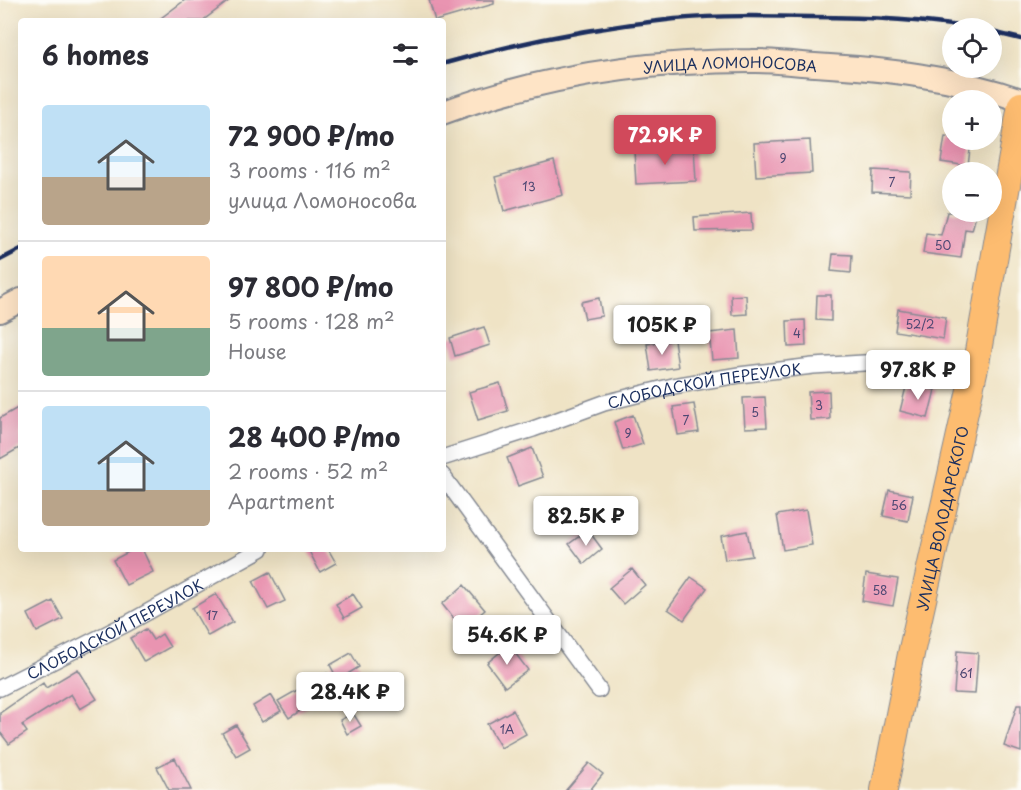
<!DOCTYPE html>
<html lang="en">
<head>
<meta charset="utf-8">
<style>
	:root { --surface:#fff; --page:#f7f7f7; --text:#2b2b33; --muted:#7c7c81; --line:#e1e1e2; --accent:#d1495b }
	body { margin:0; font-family:"Playpen Sans",sans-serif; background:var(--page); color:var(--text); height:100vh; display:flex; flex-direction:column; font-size:22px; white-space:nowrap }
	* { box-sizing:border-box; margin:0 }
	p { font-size:20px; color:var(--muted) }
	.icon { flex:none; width:33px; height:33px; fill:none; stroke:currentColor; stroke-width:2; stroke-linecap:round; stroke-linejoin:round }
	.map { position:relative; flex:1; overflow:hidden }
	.panel { position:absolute; left:18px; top:18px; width:428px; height:534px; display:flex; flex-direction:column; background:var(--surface); border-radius:6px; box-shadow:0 6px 24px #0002 }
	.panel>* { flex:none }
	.controls { position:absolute; left:942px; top:18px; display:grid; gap:12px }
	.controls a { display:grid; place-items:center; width:60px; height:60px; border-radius:50%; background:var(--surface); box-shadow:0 6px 24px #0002; font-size:30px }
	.price { position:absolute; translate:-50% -51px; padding:0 14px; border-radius:6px; background:#fff; color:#222; font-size:20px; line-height:39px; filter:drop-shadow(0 2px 3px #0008) }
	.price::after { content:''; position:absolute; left:50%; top:36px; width:18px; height:14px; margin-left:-9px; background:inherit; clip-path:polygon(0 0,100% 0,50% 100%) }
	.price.current { background:var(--accent); color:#fff }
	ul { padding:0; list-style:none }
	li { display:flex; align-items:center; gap:18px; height:150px; padding:0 24px }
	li+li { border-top:2px solid var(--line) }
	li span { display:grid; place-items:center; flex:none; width:168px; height:120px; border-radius:6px; color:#555 }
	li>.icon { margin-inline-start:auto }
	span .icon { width:72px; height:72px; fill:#fffc; stroke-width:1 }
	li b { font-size:26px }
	h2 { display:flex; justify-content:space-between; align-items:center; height:72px; padding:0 24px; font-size:26px }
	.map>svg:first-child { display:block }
</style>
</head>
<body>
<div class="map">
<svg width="1021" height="790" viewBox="0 0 1021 790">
	<rect width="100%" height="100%" fill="#fdfcf7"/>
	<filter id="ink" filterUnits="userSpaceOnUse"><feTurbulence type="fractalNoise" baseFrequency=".0167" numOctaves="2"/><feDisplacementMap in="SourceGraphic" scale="12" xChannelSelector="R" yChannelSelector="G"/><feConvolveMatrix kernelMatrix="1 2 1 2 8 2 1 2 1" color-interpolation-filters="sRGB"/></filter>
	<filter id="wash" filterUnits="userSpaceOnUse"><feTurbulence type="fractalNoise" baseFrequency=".008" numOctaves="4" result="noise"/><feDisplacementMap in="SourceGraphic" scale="24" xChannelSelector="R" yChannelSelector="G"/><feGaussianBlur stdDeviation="1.35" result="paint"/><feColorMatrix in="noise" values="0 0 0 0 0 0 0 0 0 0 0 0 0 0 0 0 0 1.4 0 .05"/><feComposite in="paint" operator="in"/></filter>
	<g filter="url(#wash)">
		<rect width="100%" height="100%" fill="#efe3c5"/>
		<g id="blocks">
			<!-- building -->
			<path fill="#e994b1" d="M185,0H230L202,21H157Z
				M429,0H494V4L435,21Z
				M945,136L952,137V140L971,141L968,166L941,162Z
				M810,140L812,173L756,176L754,143Z
				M694,147L696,181L636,184L634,150Z
				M554,161L563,195L504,211L495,177Z
				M873,170L911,172L910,194L872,192Z
				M947,212H977L972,230L965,229L961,258L923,253L926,233L941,235Z
				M751,213L752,230L695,231L694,217Z
				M833,254L852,255L851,273L831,271Z
				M746,295L747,314L732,315L731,296Z
				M817,295H831V321L816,320Z
				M599,298L602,316L585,319L581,302Z
				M898,309L946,317L943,339L895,331Z
				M805,320L806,346L788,347L787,321Z
				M484,327L490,345L455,356L450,338Z
				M737,330L739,358L712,360L709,333Z
				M674,340L678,367L651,371L647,344Z
				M500,383L508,411L478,420L469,392Z
				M907,383L935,390L928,418L900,411Z
				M829,391L830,419L810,420L808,392Z
				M765,397L767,427L745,428L743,398Z
				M694,404L699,432L678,435L673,407Z
				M21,406V447L0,459V418Z
				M633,415L643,444L623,450L614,422Z
				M532,448L543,477L518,486L507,458Z
				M889,490L913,495L908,521L883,516Z
				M806,510L812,545L783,550L777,515Z
				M588,530L602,549L584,564L569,544Z
				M747,531L752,556L725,560L721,536Z
				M134,549H142L153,572L126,585L113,560Z
				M308,549H328L336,563L320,572Z
				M632,569L645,585L623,604L609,588Z
				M270,572L285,601L268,609L253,581Z
				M866,574L898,579L893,606L862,601Z
				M691,577L707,588L684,620L668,609Z
				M464,585L485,610L462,629L442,604Z
				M216,594L233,622L208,636L192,608Z
				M353,594L362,608L344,618L336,604Z
				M53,601L63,619L37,632L28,614Z
				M146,629L153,640L162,634L170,647L144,662L130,638Z
				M509,645L528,670L505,687L487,663Z
				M957,651L978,653L975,694L954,693Z
				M351,653L359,667L338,680L330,665Z
				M78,669L97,699L80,709L71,694L22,725L27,732L9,744L0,732V713L43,683L46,688Z
				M327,673L337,693L317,704L316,701L289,718L278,701Z
				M271,695L281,711L262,722L253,706Z
				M1017,705H1021V752L1004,746Z
				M513,710L526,734L501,748L487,724Z
				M353,713L361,726L347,734L340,720Z
				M236,725L250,748L236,756L222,733Z
				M175,758L191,790H169L157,767Z
				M589,763L603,774L590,790H566Z"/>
		</g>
	</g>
	<g filter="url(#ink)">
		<use href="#blocks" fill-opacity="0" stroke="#858992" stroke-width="1.5"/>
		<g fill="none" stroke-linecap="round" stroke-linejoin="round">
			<defs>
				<g id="street">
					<path id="s1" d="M442,458L533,429L604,403L673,386L739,375L813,366L914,360L976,363"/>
					<path d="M442,475L599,690"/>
					<path id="s2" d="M0,688L128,623L261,549"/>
				</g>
				<g id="secondary">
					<path id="s3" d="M442,113C542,76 645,61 751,61C772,60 794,64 815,65C885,69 954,77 1021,100"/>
					<path d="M0,311L21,300"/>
				</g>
				<g id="primary">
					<path id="s4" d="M884,790L912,649L976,363L1021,105"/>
				</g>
			</defs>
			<!-- street casing -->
			<use href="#street" stroke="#858992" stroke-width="18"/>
			<!-- secondary casing -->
			<use href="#secondary" stroke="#858992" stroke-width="26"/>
			<!-- primary casing -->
			<use href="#primary" stroke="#858992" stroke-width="28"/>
			<!-- street -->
			<use href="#street" stroke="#fff" stroke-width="15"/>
			<!-- secondary -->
			<use href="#secondary" stroke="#fee4c6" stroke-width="22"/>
			<!-- primary -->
			<use href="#primary" stroke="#fdbc70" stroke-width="26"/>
			<!-- rail -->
			<path stroke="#1b2f5e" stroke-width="4.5" d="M992,32L1021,39
				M442,64C518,42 597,27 675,19C720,15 766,16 812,17C865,17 918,19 971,28
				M0,260L21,249"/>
		</g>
	</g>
	<g text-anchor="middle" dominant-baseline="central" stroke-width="4.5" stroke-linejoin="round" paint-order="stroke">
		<!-- number labels -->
		<g font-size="12" fill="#4e4873">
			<text x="783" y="158">9</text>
			<text x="892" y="182">7</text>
			<text x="529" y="186">13</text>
			<text x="943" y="245">50</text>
			<text x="920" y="324">52/2</text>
			<text x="797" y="333">4</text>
			<text x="819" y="405">3</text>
			<text x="755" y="412">5</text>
			<text x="686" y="420">7</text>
			<text x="628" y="433">9</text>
			<text x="899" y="505">56</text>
			<text x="880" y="590">58</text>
			<text x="212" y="615">17</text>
			<text x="966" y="673">61</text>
			<text x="507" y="729">1А</text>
		</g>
		<!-- street labels -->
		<g font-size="15" fill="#1b2f5e" stroke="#fdfcf7">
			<text stroke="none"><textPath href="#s3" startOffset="294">УЛИЦА ЛОМОНОСОВА</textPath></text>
			<text stroke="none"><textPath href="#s1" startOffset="273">СЛОБОДСКОЙ ПЕРЕУЛОК</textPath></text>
			<text stroke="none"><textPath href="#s4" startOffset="278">УЛИЦА ВОЛОДАРСКОГО</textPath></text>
			<text stroke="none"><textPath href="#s2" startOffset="129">СЛОБОДСКОЙ ПЕРЕУЛОК</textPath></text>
		</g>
	</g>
</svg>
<div class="controls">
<a><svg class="icon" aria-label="locate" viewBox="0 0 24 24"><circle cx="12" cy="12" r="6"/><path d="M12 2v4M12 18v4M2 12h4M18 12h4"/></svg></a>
<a>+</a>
<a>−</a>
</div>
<b class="price current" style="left:665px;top:166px">72.9K ₽</b>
<b class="price" style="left:662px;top:356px">105K ₽</b>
<b class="price" style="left:918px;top:401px">97.8K ₽</b>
<b class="price" style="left:586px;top:547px">82.5K ₽</b>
<b class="price" style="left:507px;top:666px">54.6K ₽</b>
<b class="price" style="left:350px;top:723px">28.4K ₽</b>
<section class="panel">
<h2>6 homes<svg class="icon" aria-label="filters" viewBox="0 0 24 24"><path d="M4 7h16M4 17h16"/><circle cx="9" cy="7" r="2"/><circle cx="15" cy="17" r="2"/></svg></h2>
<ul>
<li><span style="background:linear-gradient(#bfe0f5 60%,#b9a48a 0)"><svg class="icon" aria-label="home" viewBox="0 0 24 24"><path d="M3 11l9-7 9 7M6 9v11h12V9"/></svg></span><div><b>72 900 ₽/mo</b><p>3 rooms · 116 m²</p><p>улица Ломоносова</p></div></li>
<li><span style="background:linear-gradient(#ffd9b3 60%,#7fa58c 0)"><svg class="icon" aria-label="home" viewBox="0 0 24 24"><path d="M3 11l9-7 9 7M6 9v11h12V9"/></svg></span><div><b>97 800 ₽/mo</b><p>5 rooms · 128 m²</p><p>House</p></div></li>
<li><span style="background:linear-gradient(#bfe0f5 70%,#b9a48a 0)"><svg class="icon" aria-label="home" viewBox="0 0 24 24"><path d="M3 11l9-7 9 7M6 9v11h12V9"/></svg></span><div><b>28 400 ₽/mo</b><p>2 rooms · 52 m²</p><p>Apartment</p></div></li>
</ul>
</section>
</div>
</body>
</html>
